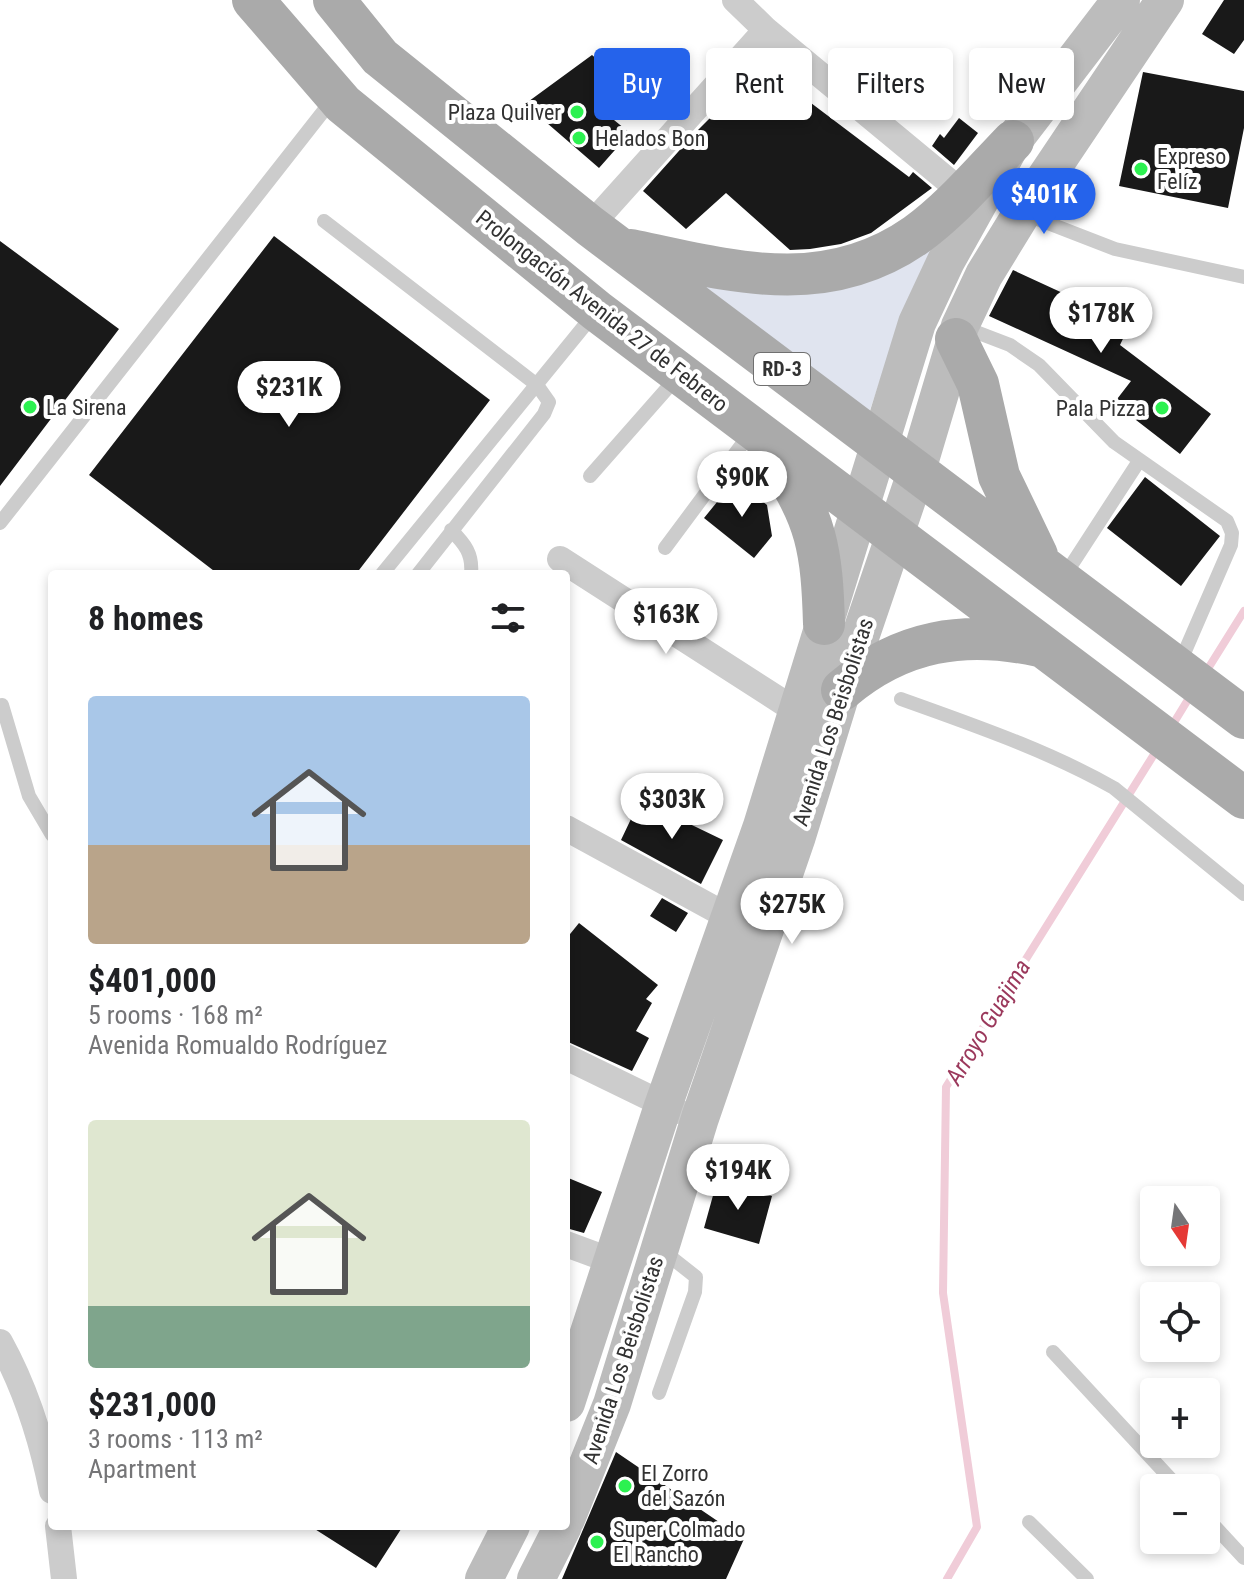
<!DOCTYPE html>
<html lang="en">
<head>
<meta charset="utf-8">
<style>
	:root { --surface:#fff; --page:#f6f6f6; --text:#202124; --muted:#757577; --accent:#2563eb }
	body { margin:0; font-family:"Roboto Condensed",sans-serif; background:var(--page); color:var(--text); height:100vh; display:flex; flex-direction:column; font-size:30px; white-space:nowrap }
	* { box-sizing:border-box; margin:0 }
	p { font-size:26px; color:var(--muted) }
	.icon { flex:none; width:44px; height:44px; fill:none; stroke:currentColor; stroke-width:2; stroke-linecap:round; stroke-linejoin:round }
	.map { position:relative; flex:1; overflow:hidden }
	.sheet { position:absolute; left:48px; top:570px; width:522px; height:960px; display:flex; flex-direction:column; background:var(--surface); border-radius:8px; box-shadow:0 4px 12px #0003 }
	.sheet>* { flex:none }
	.top-card { position:absolute; left:594px; top:48px; width:530px; height:72px; display:flex; gap:16px }
	.needle { width:52px; rotate:167deg }
	.tools { position:absolute; left:1140px; top:1186px; display:grid; gap:16px }
	.tools a { display:grid; place-items:center; width:80px; height:80px; border-radius:8px; background:var(--surface); box-shadow:0 4px 12px #0003; font-size:40px }
	.price { position:absolute; translate:-50% -68px; padding:0 18px; border-radius:28px; background:#fff; color:#222; font-size:26px; line-height:52px; filter:drop-shadow(0 2px 4px #0008) }
	.price::after { content:''; position:absolute; left:50%; top:48px; width:24px; height:18px; margin-left:-12px; background:inherit; clip-path:polygon(0 0,100% 0,50% 100%) }
	.price.selected { background:var(--accent); color:#fff }
	ul { padding:0; list-style:none }
	li { display:grid; align-content:center; gap:16px; height:424px; padding:0 40px }
	li span { display:grid; place-items:center; height:248px; border-radius:8px; color:#555 }
	li>.icon { margin-inline-start:auto }
	span .icon { width:144px; height:144px; fill:#fffc; stroke-width:1 }
	li b { font-size:34px }
	h2 { display:flex; justify-content:space-between; align-items:center; height:96px; padding:0 40px; font-size:34px }
	.tag { padding:0 28px; border-radius:8px; background:var(--surface); box-shadow:0 4px 12px #0003; font-size:28px; line-height:72px }
	.tag.selected { background:var(--accent); color:#fff }
	.map>svg:first-child { display:block }
</style>
</head>
<body>
<div class="map">
<svg width="1244" height="1579" viewBox="0 0 1244 1579">
	<rect width="100%" height="100%" fill="#fff"/>
	<!-- green -->
	<path fill="#e0e4ef" d="M942,228L901,318L869,413L675,270L724,281Z"/>
	<g fill="none" stroke-linecap="round" stroke-linejoin="round">
		<!-- stream -->
		<path stroke="#f0ccd8" stroke-width="8" d="M1204,675L1244,611
			M1170,729L1192,693
			M947,1579L977,1527L943,1293L946,1087L1158,748"/>
	</g>
	<!-- building -->
	<path fill="#191919" d="M1224,0H1244V40L1234,54L1202,34Z
		M592,55L637,93L614,120L630,133L599,168L525,104Z
		M762,66L909,177L913,172L932,188L871,233L841,244L810,249L790,250L726,193L686,229L643,191L695,133Z
		M1143,72L1244,91V128L1228,208L1119,186Z
		M959,118L978,133L954,165L932,146L940,134L944,138Z
		M274,236L490,400L356,574H218L89,475Z
		M0,241L119,329L0,486Z
		M1013,270L1130,324L1120,345L1211,414L1180,454L1114,403L1131,381L989,316Z
		M1145,477L1220,536L1181,586L1107,528Z
		M735,480L767,505L772,536L754,558L704,518Z
		M640,800L723,840L701,884L621,840Z
		M662,898L688,913L676,932L650,916Z
		M579,923L658,985L646,999L652,1003L636,1031L649,1038L632,1071L566,1041V939Z
		M566,1177L602,1192L584,1233L566,1228Z
		M717,1181L772,1196L759,1244L704,1228Z
		M616,1452L744,1539L726,1579H562Z
		M310,1526H403L376,1568Z"/>
	<g fill="none" stroke-linecap="round" stroke-linejoin="round">
		<!-- service -->
		<path stroke="#ccc" stroke-width="14" d="M1022,213L1115,249L1244,277
			M324,221L537,385L549,402L544,414L418,574
			M963,327L1010,345L1039,365L1114,442L1227,521L1232,533L1231,545L1179,665
			M590,476L679,375
			M0,523L333,99
			M451,530C465,544 473,554 471,574
			M665,548L752,431
			M382,574L594,314
			M1063,578L1139,461
			M901,699C973,725 1047,750 1114,788L1244,894
			M2,705L29,796L52,835
			M1053,1352L1179,1488
			M659,1393L695,1292L696,1277L663,1251
			M1206,1517L1244,1558
			M1029,1522L1087,1579"/>
		<!-- minor -->
		<path stroke="#ccc" stroke-width="26" d="M735,0L766,30L963,193
			M590,226L766,30
			M560,559L798,712
			M566,828L729,917
			M566,1057L677,1111
			M566,1244L612,1261
			M0,1342C25,1387 42,1441 52,1491
			M58,1526L64,1579"/>
		<!-- secondary -->
		<path stroke="#bcbcbc" stroke-width="38" d="M566,1403L663,1106L762,826L917,323L946,261L1013,141L1121,0
			M566,1519L612,1404L700,1118L797,836L842,690L917,470L960,326L984,275L1022,213L1165,0
			M484,1579L511,1526
			M536,1579L563,1526"/>
		<!-- primary -->
		<path stroke="#aaa" stroke-width="42" d="M253,0L343,104L597,311L1244,798
			M334,0L380,57L590,226L1244,718
			M631,250C730,271 825,299 916,235C952,209 982,173 1013,141
			M956,339L978,384L999,476L1037,555
			M774,457C817,516 822,552 824,624
			M842,690C901,640 964,630 1039,646"/>
	</g>
	<!-- markers -->
	<g fill="#2cf150" stroke="#fff" stroke-width="3">
		<circle cx="577" cy="112" r="8"/>
		<circle cx="579" cy="138" r="8"/>
		<circle cx="1141" cy="169" r="8"/>
		<circle cx="30" cy="407" r="8"/>
		<circle cx="1162" cy="408" r="8"/>
		<circle cx="625" cy="1486" r="8"/>
		<circle cx="597" cy="1542" r="8"/>
	</g>
	<g text-anchor="middle" dominant-baseline="central" stroke-width="8" stroke-linejoin="round" paint-order="stroke">
		<!-- shield labels -->
		<rect fill="#fff" stroke="#707070" stroke-width="2" x="754" y="353" width="56" height="32" rx="6"/>
		<g font-size="20" font-weight="bold" fill="#323232">
			<text x="782" y="369">RD-3</text>
		</g>
		<!-- poi labels -->
		<g font-size="22" fill="#323232" stroke="#fff" text-anchor="start">
			<text x="561" y="112" text-anchor="end">Plaza Quilver</text>
			<text x="595" y="138">Helados Bon</text>
			<text x="1157" y="156">Expreso<tspan x="1157" dy="25">Felíz</tspan></text>
			<text x="46" y="407">La Sirena</text>
			<text x="1146" y="408" text-anchor="end">Pala Pizza</text>
			<text x="641" y="1473">El Zorro<tspan x="641" dy="25">del Sazón</tspan></text>
			<text x="613" y="1529">Super Colmado<tspan x="613" dy="25">El Rancho</tspan></text>
		</g>
		<!-- street labels -->
		<g font-size="22" fill="#323232" stroke="#fff">
			<text transform="translate(602 311) rotate(38)">Prolongación Avenida 27 de Febrero</text>
			<text transform="translate(833 722) rotate(-72)">Avenida Los Beisbolistas</text>
			<text transform="translate(623 1360) rotate(-72)">Avenida Los Beisbolistas</text>
		</g>
		<!-- water labels -->
		<g font-size="24" font-style="italic" fill="#9b395c" stroke="#fff">
			<text transform="translate(988 1022) rotate(-59)">Arroyo Guajima</text>
		</g>
	</g>
</svg>
<div class="tools">
<a><svg class="needle" viewBox="-14 -14 28 28"><path d="M0-13l5 13h-10z" fill="#e53935"/><path d="M0 13l5-13h-10z" fill="#757577"/></svg></a>
<a><svg class="icon" aria-label="locate" viewBox="0 0 24 24"><circle cx="12" cy="12" r="6"/><path d="M12 2v4M12 18v4M2 12h4M18 12h4"/></svg></a>
<a>+</a>
<a>−</a>
</div>
<b class="price selected" style="left:1044px;top:236px">$401K</b>
<b class="price" style="left:1101px;top:355px">$178K</b>
<b class="price" style="left:289px;top:429px">$231K</b>
<b class="price" style="left:742px;top:519px">$90K</b>
<b class="price" style="left:666px;top:656px">$163K</b>
<b class="price" style="left:672px;top:841px">$303K</b>
<b class="price" style="left:792px;top:946px">$275K</b>
<b class="price" style="left:738px;top:1212px">$194K</b>
<div class="top-card">
<a class="tag selected">Buy</a>
<a class="tag">Rent</a>
<a class="tag">Filters</a>
<a class="tag">New</a>
</div>
<section class="sheet">
<h2>8 homes<svg class="icon" aria-label="filters" viewBox="0 0 24 24"><path d="M4 7h16M4 17h16"/><circle cx="9" cy="7" r="2"/><circle cx="15" cy="17" r="2"/></svg></h2>
<ul>
<li><span style="background:linear-gradient(#a9c7e8 60%,#b9a48a 0)"><svg class="icon" aria-label="home" viewBox="0 0 24 24"><path d="M3 11l9-7 9 7M6 9v11h12V9"/></svg></span><div><b>$401,000</b><p>5 rooms · 168 m²</p><p>Avenida Romualdo Rodríguez</p></div></li>
<li><span style="background:linear-gradient(#dfe7d0 75%,#7fa58c 0)"><svg class="icon" aria-label="home" viewBox="0 0 24 24"><path d="M3 11l9-7 9 7M6 9v11h12V9"/></svg></span><div><b>$231,000</b><p>3 rooms · 113 m²</p><p>Apartment</p></div></li>
</ul>
</section>
</div>
</body>
</html>
